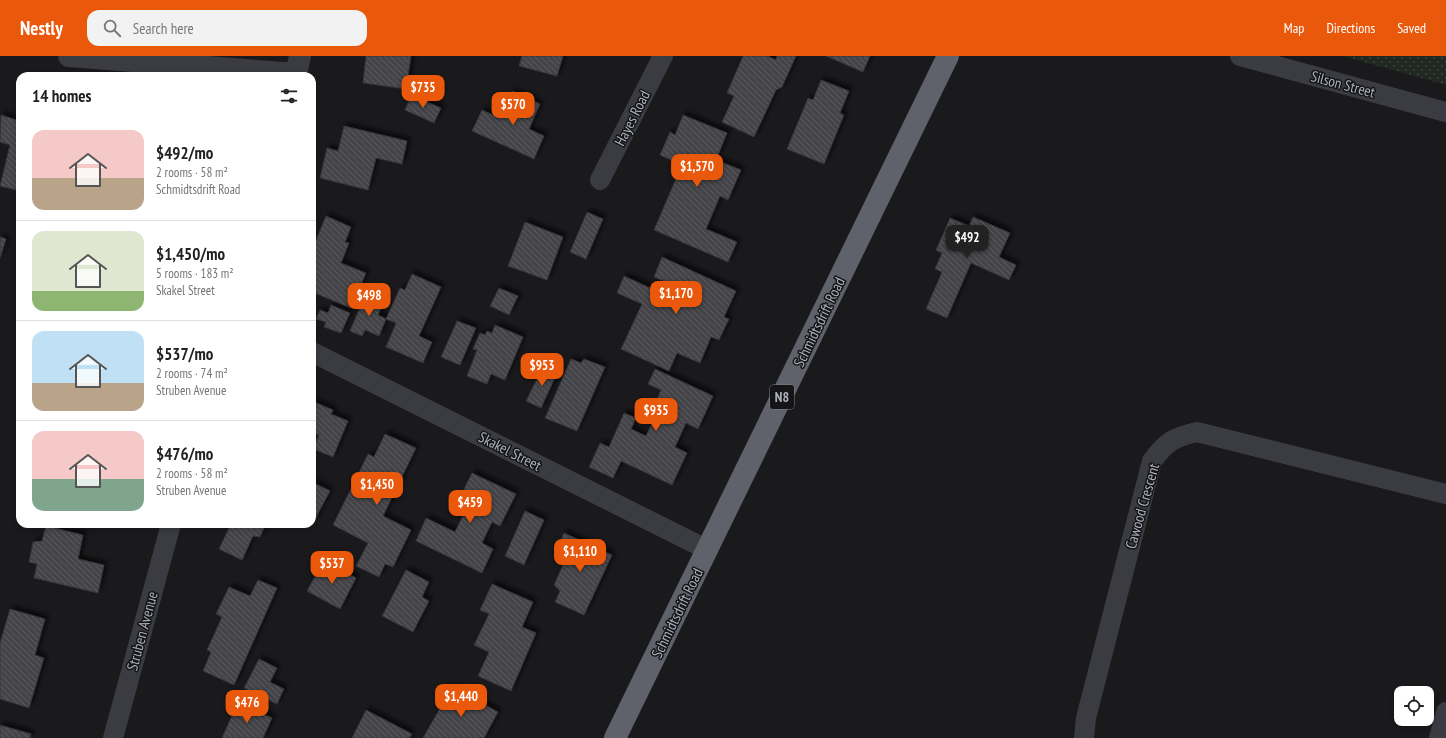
<!DOCTYPE html>
<html lang="en">
<head>
<meta charset="utf-8">
<style>
	:root { --surface:#fff; --page:#f2f2f2; --text:#222; --muted:#767676; --line:#e0e0e0; --accent:#ea580c }
	body { margin:0; font-family:"PT Sans Narrow",sans-serif; background:var(--page); color:var(--text); height:100vh; display:flex; flex-direction:column; font-size:15px; white-space:nowrap }
	* { box-sizing:border-box; margin:0 }
	p { font-size:13px; color:var(--muted) }
	.icon { flex:none; width:22px; height:22px; fill:none; stroke:currentColor; stroke-width:2; stroke-linecap:round; stroke-linejoin:round }
	.map { position:relative; flex:1; overflow:hidden }
	.drawer { position:absolute; left:16px; top:16px; width:300px; height:456px; display:flex; flex-direction:column; background:var(--surface); border-radius:12px; box-shadow:0 2px 6px #0003 }
	.drawer>* { flex:none }
	.controls { position:absolute; left:1394px; top:630px; display:grid; gap:8px }
	.controls a { display:grid; place-items:center; width:40px; height:40px; border-radius:8px; background:var(--surface); box-shadow:0 2px 6px #0003; font-size:20px }
	.price { position:absolute; translate:-50% -34px; padding:0 9px; border-radius:8px; background:var(--accent); color:#fff; font-size:13px; line-height:26px; filter:drop-shadow(0 1px 2px #0008) }
	.price::after { content:''; position:absolute; left:50%; top:24px; width:12px; height:9px; margin-left:-6px; background:inherit; clip-path:polygon(0 0,100% 0,50% 100%) }
	.price.on { background:#222; color:#fff }
	ul { padding:0; list-style:none }
	li { display:flex; align-items:center; gap:12px; height:100px; padding:0 16px }
	li+li { border-top:1px solid var(--line) }
	li span { display:grid; place-items:center; flex:none; width:112px; height:80px; border-radius:12px; color:#555 }
	li>.icon { margin-inline-start:auto }
	span .icon { width:48px; height:48px; fill:#fffc; stroke-width:1 }
	li b { font-size:17px }
	h2 { display:flex; justify-content:space-between; align-items:center; height:48px; padding:0 16px; font-size:17px }
	header { display:flex; align-items:center; gap:24px; box-sizing:border-box; height:56px; padding:0 20px; background:var(--accent); color:#fff }
	header strong { font-size:19px }
	nav { display:flex; gap:22px; margin-inline-start:auto; font-size:14px }
	.search { width:280px; height:36px; background:var(--page); display:flex; align-items:center; gap:10px; box-sizing:border-box; padding:0 14px; border-radius:12px; color:var(--muted); font-size:15px }
	.map>svg:first-child { display:block }
</style>
</head>
<body>
<header>
<strong>Nestly</strong>
<div class="search"><svg class="icon" aria-label="search" viewBox="0 0 24 24"><circle cx="10" cy="10" r="6"/><path d="M15 15l6 6"/></svg>Search here</div>
<nav><a>Map</a><a>Directions</a><a>Saved</a></nav>
</header>
<div class="map">
<svg width="1446" height="682" viewBox="0 0 1446 682">
	<defs>
		<pattern id="grass-dots" width="8" height="8" patternUnits="userSpaceOnUse"><rect width="8" height="8" fill="#202821"/><path d="M2 2h.1M6 6h.1" fill="none" stroke="#3e453f" stroke-width="1.8" stroke-linecap="round"/></pattern>
		<pattern id="building-back-hatch" width="6" height="6" patternUnits="userSpaceOnUse"><rect width="6" height="6" fill="#44454a"/><path d="M-1 5l2 2M0 0l6 6M5-1l2 2" fill="none" stroke="#5c5d62"/></pattern>
		<filter id="shadow"><feDropShadow dx="3.5" dy="-3.5" stdDeviation="2" flood-color="#0009"/></filter>
	</defs>
	<rect width="100%" height="100%" fill="#1a1a1d"/>
	<!-- grass -->
	<path fill="url(#grass-dots)" d="M1343,0H1446V29Z"/>
	<!-- building -->
	<path fill="url(#building-back-hatch)" stroke="#343439" filter="url(#shadow)" d="M366,0H411L406,33L363,27Z
		M522,0H563L557,20L519,10Z
		M743,0H767L776,4L777,0H796L782,31L776,34L754,81L722,66L734,40L727,37Z
		M826,0H870L863,16Z
		M821,24L849,35L840,57L844,59L824,108L787,93L808,42L813,44Z
		M512,35L540,48L529,73L544,80L534,103L472,75L482,54L500,62Z
		M411,39L441,52L434,67L405,54Z
		M1,59L20,65V135L0,130L10,89L0,86Z
		M683,59L727,77L716,104L741,114L728,144L720,140L706,173L737,186L728,206L654,174L678,118L690,123L694,114L660,99L670,76L675,79Z
		M344,70L407,85L402,108L376,102L368,134L320,122L327,92L338,95Z
		M587,156L603,163L586,203L570,196Z
		M326,160L351,171L345,186L349,187L341,207L366,217L351,252L312,236V194Z
		M973,161L1010,177L999,201L1016,209L1009,224L971,207L947,262L926,253L942,216L935,213L942,197L936,194L950,162L969,170Z
		M525,166L563,181L547,224L508,210Z
		M0,181L6,183L0,202Z
		M662,201L736,235L724,261L729,263L719,284L711,281L700,307L677,297L669,315L621,293L642,248L617,237L624,220L661,237L666,226L654,221Z
		M412,218L441,231L419,280L432,286L423,307L386,291L396,267L386,263L400,232L405,234Z
		M499,232L518,240L509,259L490,250Z
		M366,237L384,245L378,259L386,263L379,280L365,274L362,280L350,275Z
		M331,249L350,257L341,277L324,271L326,266L316,263L320,254L328,257Z
		M457,265L476,272L460,309L441,301Z
		M495,269L523,281L505,324L491,318L487,328L467,320L477,294L473,293L480,277L485,279L487,275L492,277Z
		M571,303L581,307L584,303L605,311L577,375L545,362Z
		M544,309L558,315L541,352L526,345Z
		M655,313L713,340L698,373L686,367L675,391L687,397L672,429L621,405L613,422L589,411L600,387L609,391L624,357L636,362L631,373L646,380L660,350L655,348L661,334L648,328Z
		M312,345L333,354L331,358L348,365L333,401L313,393L319,379L312,376Z
		M385,378L416,392L383,460L411,474L393,511L385,508L379,521L356,510L368,487L333,469L368,398L374,401Z
		M472,417L516,438L500,470L492,466L482,487L493,493L482,517L416,485L426,462L455,476L468,449L458,445Z
		M312,426L330,435L314,465L312,464Z
		M525,455L544,464L524,509L505,500Z
		M231,468H266L260,481L253,480L242,504L219,493Z
		M46,470L83,479L78,503L104,509L98,537L34,522L37,508L29,506L33,486L42,485Z
		M564,477L612,499L584,559L555,546L560,535L554,529L567,500L556,495Z
		M324,504L356,522L340,553L307,535Z
		M406,514L429,526L422,541L429,545L413,576L382,560Z
		M258,524L277,532L234,629L203,615L211,596L207,594L222,561L216,558L229,531L250,540Z
		M492,528L533,546L522,571L536,577L511,635L478,620L489,596L474,589L489,558L480,554Z
		M10,553L45,563L35,599L44,602L29,652L0,643V587Z
		M259,603L277,612L270,626L284,633L277,648L244,632Z
		M452,631L498,656L484,682H423Z
		M238,646L272,662L263,682H222Z
		M366,654L412,678L409,682H352Z
		M0,669L31,678L30,682H0Z"/>
	<g fill="none" stroke-linecap="round" stroke-linejoin="round">
		<!-- minor -->
		<path stroke="#3b3c42" stroke-width="20" d="M1240,0L1446,56
			M600,124L663,0
			M312,296L708,494
			M113,682L171,468
			M1084,682L1086,662L1152,405C1166,386 1174,381 1197,376L1446,438
			M1439,682L1446,656"/>
		<!-- tertiary -->
		<path stroke="#3b3c42" stroke-width="22" d="M69,0L296,18L300,0"/>
		<!-- trunk -->
		<path stroke="#5f626a" stroke-width="22" d="M615,682L948,0"/>
	</g>
	<g text-anchor="middle" dominant-baseline="central" stroke-width="3" stroke-linejoin="round" paint-order="stroke">
		<!-- shield labels -->
		<rect fill="#151518" stroke="#7f828b" stroke-width="1" x="770" y="329" width="24" height="24" rx="3"/>
		<g font-size="14" font-weight="bold" fill="#acb1bc">
			<text x="782" y="341">N8</text>
		</g>
		<!-- street labels -->
		<g font-size="15" fill="#acb1bc" stroke="#151518">
			<text transform="translate(1343 28) rotate(15)">Silson Street</text>
			<text transform="translate(632 62) rotate(-63)">Hayes Road</text>
			<text transform="translate(819 266) rotate(-64)">Schmidtsdrift Road</text>
			<text transform="translate(510 395) rotate(27)">Skakel Street</text>
			<text transform="translate(1142 450) rotate(-74)">Cawood Crescent</text>
			<text transform="translate(677 557) rotate(-64)">Schmidtsdrift Road</text>
			<text transform="translate(142 575) rotate(-75)">Struben Avenue</text>
		</g>
	</g>
</svg>
<div class="controls">
<a><svg class="icon" aria-label="locate" viewBox="0 0 24 24"><circle cx="12" cy="12" r="6"/><path d="M12 2v4M12 18v4M2 12h4M18 12h4"/></svg></a>
</div>
<b class="price" style="left:423px;top:53px">$735</b>
<b class="price" style="left:513px;top:70px">$570</b>
<b class="price" style="left:697px;top:132px">$1,570</b>
<b class="price on" style="left:967px;top:203px">$492</b>
<b class="price" style="left:676px;top:259px">$1,170</b>
<b class="price" style="left:369px;top:261px">$498</b>
<b class="price" style="left:542px;top:331px">$953</b>
<b class="price" style="left:656px;top:376px">$935</b>
<b class="price" style="left:377px;top:450px">$1,450</b>
<b class="price" style="left:470px;top:468px">$459</b>
<b class="price" style="left:580px;top:517px">$1,110</b>
<b class="price" style="left:332px;top:529px">$537</b>
<b class="price" style="left:461px;top:662px">$1,440</b>
<b class="price" style="left:247px;top:668px">$476</b>
<section class="drawer">
<h2>14 homes<svg class="icon" aria-label="filters" viewBox="0 0 24 24"><path d="M4 7h16M4 17h16"/><circle cx="9" cy="7" r="2"/><circle cx="15" cy="17" r="2"/></svg></h2>
<ul>
<li><span style="background:linear-gradient(#f6c9c9 60%,#b9a48a 0)"><svg class="icon" aria-label="home" viewBox="0 0 24 24"><path d="M3 11l9-7 9 7M6 9v11h12V9"/></svg></span><div><b>$492/mo</b><p>2 rooms · 58 m²</p><p>Schmidtsdrift Road</p></div></li>
<li><span style="background:linear-gradient(#dfe7d0 75%,#8fb573 0)"><svg class="icon" aria-label="home" viewBox="0 0 24 24"><path d="M3 11l9-7 9 7M6 9v11h12V9"/></svg></span><div><b>$1,450/mo</b><p>5 rooms · 183 m²</p><p>Skakel Street</p></div></li>
<li><span style="background:linear-gradient(#bfe0f5 65%,#b9a48a 0)"><svg class="icon" aria-label="home" viewBox="0 0 24 24"><path d="M3 11l9-7 9 7M6 9v11h12V9"/></svg></span><div><b>$537/mo</b><p>2 rooms · 74 m²</p><p>Struben Avenue</p></div></li>
<li><span style="background:linear-gradient(#f6c9c9 60%,#7fa58c 0)"><svg class="icon" aria-label="home" viewBox="0 0 24 24"><path d="M3 11l9-7 9 7M6 9v11h12V9"/></svg></span><div><b>$476/mo</b><p>2 rooms · 58 m²</p><p>Struben Avenue</p></div></li>
</ul>
</section>
</div>
</body>
</html>
